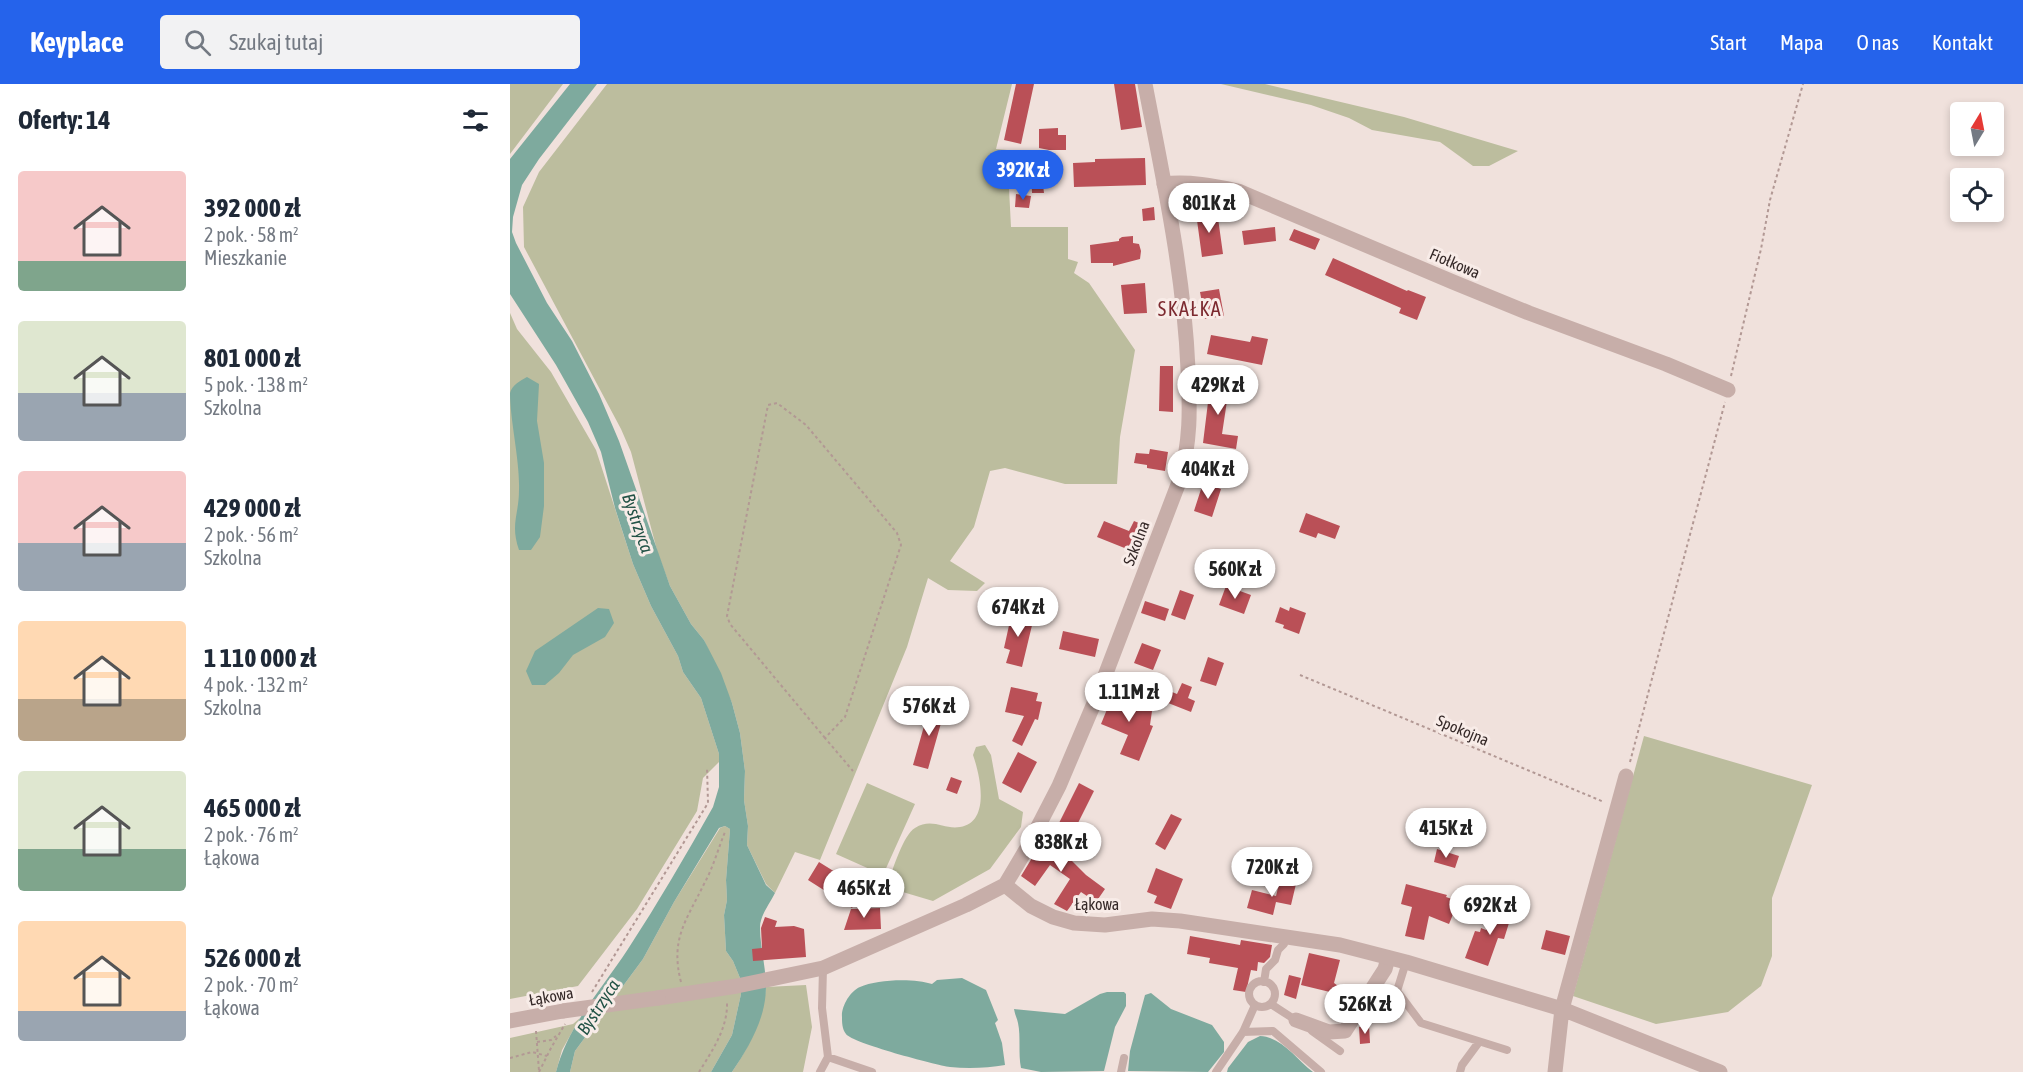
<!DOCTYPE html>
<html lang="pl">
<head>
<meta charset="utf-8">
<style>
	:root { --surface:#fff; --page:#f2f2f3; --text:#1f2937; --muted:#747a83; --accent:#2563eb }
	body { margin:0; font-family:"Asap Condensed",sans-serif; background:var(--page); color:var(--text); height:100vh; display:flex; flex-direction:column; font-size:22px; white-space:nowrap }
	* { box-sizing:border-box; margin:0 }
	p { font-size:20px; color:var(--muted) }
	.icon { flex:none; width:33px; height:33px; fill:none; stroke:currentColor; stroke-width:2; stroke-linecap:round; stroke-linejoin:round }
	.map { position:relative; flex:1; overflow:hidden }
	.details { display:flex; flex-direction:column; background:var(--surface); width:510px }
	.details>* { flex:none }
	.needle { width:39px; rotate:10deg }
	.controls { position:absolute; left:1440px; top:18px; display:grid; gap:12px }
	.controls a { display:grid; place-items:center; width:54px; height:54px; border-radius:6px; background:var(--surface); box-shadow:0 3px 9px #0003; font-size:30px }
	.price { position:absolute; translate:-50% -51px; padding:0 14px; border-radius:21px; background:#fff; color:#222; font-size:20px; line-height:39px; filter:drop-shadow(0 2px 3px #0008) }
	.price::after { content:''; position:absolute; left:50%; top:36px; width:18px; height:14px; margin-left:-9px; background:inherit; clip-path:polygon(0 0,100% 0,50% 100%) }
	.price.current { background:var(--accent); color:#fff }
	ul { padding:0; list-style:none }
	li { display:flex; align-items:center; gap:18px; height:150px; padding:0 18px }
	li span { display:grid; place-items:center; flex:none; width:168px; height:120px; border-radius:6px; color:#555 }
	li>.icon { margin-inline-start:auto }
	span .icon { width:72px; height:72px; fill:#fffc; stroke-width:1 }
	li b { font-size:26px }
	h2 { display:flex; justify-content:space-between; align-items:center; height:72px; padding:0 18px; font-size:26px }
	header { display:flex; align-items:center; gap:36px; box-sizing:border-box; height:84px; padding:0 30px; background:var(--accent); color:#fff }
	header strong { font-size:28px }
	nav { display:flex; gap:33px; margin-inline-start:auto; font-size:21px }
	.search { width:420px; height:54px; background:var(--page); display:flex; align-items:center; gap:15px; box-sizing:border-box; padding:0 21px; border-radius:6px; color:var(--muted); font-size:22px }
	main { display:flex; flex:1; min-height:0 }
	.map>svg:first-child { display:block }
</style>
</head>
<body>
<header>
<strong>Keyplace</strong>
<div class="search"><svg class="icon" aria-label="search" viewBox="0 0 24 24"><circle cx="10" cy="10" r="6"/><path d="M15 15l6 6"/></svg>Szukaj tutaj</div>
<nav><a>Start</a><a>Mapa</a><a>O nas</a><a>Kontakt</a></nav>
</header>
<main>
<section class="details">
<h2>Oferty: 14<svg class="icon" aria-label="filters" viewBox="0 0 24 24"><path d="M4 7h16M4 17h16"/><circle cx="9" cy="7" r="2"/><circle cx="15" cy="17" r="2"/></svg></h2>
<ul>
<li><span style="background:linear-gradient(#f6c9c9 75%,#7fa58c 0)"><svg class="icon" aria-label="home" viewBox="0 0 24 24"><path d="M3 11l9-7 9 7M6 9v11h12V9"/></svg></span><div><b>392 000 zł</b><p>2 pok. · 58 m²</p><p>Mieszkanie</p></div></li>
<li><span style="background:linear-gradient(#dfe7d0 60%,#9aa5b1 0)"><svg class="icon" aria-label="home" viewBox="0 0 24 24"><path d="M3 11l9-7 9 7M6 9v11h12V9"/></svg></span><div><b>801 000 zł</b><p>5 pok. · 138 m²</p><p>Szkolna</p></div></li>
<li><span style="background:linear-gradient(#f6c9c9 60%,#9aa5b1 0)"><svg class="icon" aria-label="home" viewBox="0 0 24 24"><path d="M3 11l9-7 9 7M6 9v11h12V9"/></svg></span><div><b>429 000 zł</b><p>2 pok. · 56 m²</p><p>Szkolna</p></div></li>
<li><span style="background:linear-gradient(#ffd9b3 65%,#b9a48a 0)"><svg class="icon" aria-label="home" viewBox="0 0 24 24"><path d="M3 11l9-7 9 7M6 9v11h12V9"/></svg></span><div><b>1 110 000 zł</b><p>4 pok. · 132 m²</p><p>Szkolna</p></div></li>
<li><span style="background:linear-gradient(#dfe7d0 65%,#7fa58c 0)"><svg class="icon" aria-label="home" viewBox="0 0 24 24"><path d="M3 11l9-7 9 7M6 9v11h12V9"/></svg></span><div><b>465 000 zł</b><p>2 pok. · 76 m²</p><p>Łąkowa</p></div></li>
<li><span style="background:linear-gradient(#ffd9b3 75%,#9aa5b1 0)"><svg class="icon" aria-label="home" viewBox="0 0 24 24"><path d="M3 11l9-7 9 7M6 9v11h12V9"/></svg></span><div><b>526 000 zł</b><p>2 pok. · 70 m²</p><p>Łąkowa</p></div></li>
</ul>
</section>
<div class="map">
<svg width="1513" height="988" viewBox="0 0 1513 988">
	<rect width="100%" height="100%" fill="#f0e1dc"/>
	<!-- green -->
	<path fill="#bcbd9e" d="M0,0H53L0,70Z
		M97,0H502L486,65L497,66L501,143H558V175L568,178L564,189L579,199L625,266L610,353L607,400H555L495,384L480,387L464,443L440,477L475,499L467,507L438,506L418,494L397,563L310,776L285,768L265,809L256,800L237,761L238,742L234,716L235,687L230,649L222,619L194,556L181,540L160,502L148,470L121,368L111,345L14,163L13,123L29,88Z
		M711,0H755L894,33L1008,67L979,82H963L930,58L862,46L839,34L801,21Z
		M0,229L7,245L41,288L86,366L123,480L141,522L168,572L173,588L191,614L209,670V678L193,694L187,727L127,825L68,902L0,915Z
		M1134,652L1302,701L1262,814V872L1251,902L1218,928L1146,940L1063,912Z
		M475,661L481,671L489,715L513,728L511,743L480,785L423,817L386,806L378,797C384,784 393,751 405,744C422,733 434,746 450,743C481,738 470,691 463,671L466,663Z
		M357,699L405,720L373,791L326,770Z
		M215,742L220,745L216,796L217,816L214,831L216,867L223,877L230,894L231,910L222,951L201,988H60L65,967L133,875L164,818L210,744Z
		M296,901L302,943L293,988H222C239,963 254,933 256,903Z
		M70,934L52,966L46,988H0V954L63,940Z"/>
	<!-- water -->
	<path fill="#7eaa9e" d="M60,0H87L29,75L12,101L3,133L2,148L6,159L37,219L62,257L89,310L109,357L160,502L181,540L194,556L211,589L222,619L230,649L235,687L234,716L238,742L237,761L256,801L265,809C260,819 250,832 250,843C250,863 256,883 256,903C256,934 239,963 222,988H201L222,951L231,910L230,894L223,877L216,867L214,831L217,816L216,796L220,745L215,742L209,744L164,818L133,875L65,967L60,988H46C58,941 92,905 118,865C148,819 176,771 203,723L209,703V670L191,614L173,588L168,572L141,522L123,480L105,424L91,368L78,338L46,281L0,210V75Z
		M17,293L29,300L27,337L34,379V422L30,453L21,466H9C0,440 9,431 9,406C10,377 0,336 0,309C2,301 10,297 17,293Z
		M88,524L99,525L104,539L95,553L63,571L49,589L35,601H22L16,587L25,567Z
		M452,894L476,906L488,936L485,939L492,959L495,981C478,984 458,985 440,983C426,981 342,959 336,950C332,945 332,938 332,933C331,923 340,907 350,903C367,895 405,894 422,900L427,896Z
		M597,908H614L616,910V922L605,943L594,987L531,988L511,984C508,969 511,953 508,939C507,934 505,931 504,925L555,930L590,910Z
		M641,909L661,925L702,941L714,958V968L698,988L618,987L620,967L635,911Z
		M750,952C772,953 786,975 803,988H717L718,984L738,958Z"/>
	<!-- building -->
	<path fill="#ba5057" d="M506,0H524L511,60L494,56Z
		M604,0H625L632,43L611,46Z
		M548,44V51H556V66H539L529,64V45Z
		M635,74L636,101L564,103L563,79L585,78V75Z
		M538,80L539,101H533L534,109H522L521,81Z
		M506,110L521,112L519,124L505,123Z
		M644,123L645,136L633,137L632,125Z
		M707,127L713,170L692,173L686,129Z
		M765,143L766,157L734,161L732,147Z
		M784,145L810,155L805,166L779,156Z
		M623,152V159L629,160L631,167L630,175L603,182V179H581L580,161L609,157V155L612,153Z
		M823,174L897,207L898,206L916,213L907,236L889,229L891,224L815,191Z
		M635,199L637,229L614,230L611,201Z
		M709,205L714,232L695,235L690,208Z
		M701,251L740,258L742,252L758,255L752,281L697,270Z
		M650,282H663V328L649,327Z
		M701,294L720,297L712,350L728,352L726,365L693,359Z
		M640,365L658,368L655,387L637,384V381L624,379L626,369L639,370Z
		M693,399L711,405L702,433L684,427Z
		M796,429L830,442L825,455L808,449L806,454L789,448Z
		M594,437L619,447L624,437L638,443L627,469L587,453Z
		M716,502L741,511L734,530L709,521Z
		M670,506L684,511L675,536L661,531Z
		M635,517L659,525L655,537L631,529Z
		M770,523L779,527L780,523L796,529L789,550L773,544L774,541L765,538Z
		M502,528L524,533L512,583L496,579L500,566L494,564Z
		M553,547L589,555L585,573L549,565Z
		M632,559L651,566L643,586L624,579Z
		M698,573L714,579L706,602L690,597Z
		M672,599L682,603L678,614L685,617L681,628L648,615L652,604L667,610Z
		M607,601L618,605L614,615L642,627L640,641L643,642L629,677L610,670L618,651L591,640Z
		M501,603L528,609L526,617L532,618L528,636L525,635L512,662L502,657L514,632L495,628Z
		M420,621L435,625L418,685L403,681Z
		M508,668L527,678L511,709L492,699Z
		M441,693L452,697L447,710L436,706Z
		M569,699L584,707L568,739L590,750L585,759L548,741Z
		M661,730L672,735L655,766L645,760Z
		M536,751L563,771L560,775L576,791L595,805L586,818L571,808L557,827L544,820L560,795L540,781L525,802L511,792Z
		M927,765L949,772L945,784L924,778Z
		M309,778L354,806L342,824L298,796Z
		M646,784L673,795L661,825L644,819L647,812L637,808Z
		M770,796L786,800L781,821L766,818L763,831L737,824L742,806L766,812Z
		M896,800L937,811L936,813L945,816L942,827L944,828L939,840L919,832L914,856L895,852L902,823L891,820Z
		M986,820L1003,826L994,855L988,854L978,882L955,874L965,847L970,848L971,844L976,846Z
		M370,824L371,845L334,846L341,825Z
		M255,833L267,837L265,843L284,842L294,845L296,873L243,877L242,865L252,864L251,844Z
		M1036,846L1060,852L1055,871L1031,865Z
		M680,852L730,861L731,856L762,861L760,873L754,879L748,878L747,887L741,886L736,908L723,906L728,884L699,879L700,874L677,870Z
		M799,869L830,876L824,899L845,914L840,913L830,927L817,918L824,909L791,901Z
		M779,891L791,894L786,915L774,911Z
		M859,941L860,959L850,960L849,943Z"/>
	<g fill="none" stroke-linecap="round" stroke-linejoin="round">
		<!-- path -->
		<path stroke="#b29894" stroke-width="2" stroke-dasharray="3 3" stroke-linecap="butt" d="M1221,292L1251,165L1260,116L1293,0
			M790,591L1094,718
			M315,654L220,540L217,532L258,321L267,319L296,341L387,449L391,461L335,633L315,654L343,687
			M1120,678L1215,318
			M171,898C160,855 176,837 194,800C203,784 208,765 215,748
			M82,908L198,719L197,683
			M26,947L29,987
			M27,958L41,956L46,952
			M0,974L22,968L37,972
			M29,988L41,964L55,940
			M189,988C202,967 218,944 217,918"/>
		<!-- service -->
		<path stroke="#c7aea9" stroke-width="8" d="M896,878L887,907L911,939L997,966
			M313,884L312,924L318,973L362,988
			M739 910a13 13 0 1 1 26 0a13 13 0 1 1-26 0Z
			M754,898L756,885L765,876L768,866L774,860V852
			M761,920L787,937
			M802,947L830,967
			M733,948L763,947L811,988
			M310,988L318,973
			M611,988L614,974
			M706,988L733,948L745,921
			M950,988L952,981L969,958"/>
		<!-- minor -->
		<path stroke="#c7aea9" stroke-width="15" d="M654,100C679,97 704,102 728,107L943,198L1019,229L1156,280L1218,306
			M1052,925L1116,692
			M786,936L819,948L835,947L875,885L878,874"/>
		<!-- tertiary -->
		<path stroke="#c7aea9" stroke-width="15" d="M495,801L521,822L543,833L564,839L595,841L642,835L670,837L830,861L896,878L1052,925L1210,988
			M148,914L227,902L313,884L456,821L495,801L517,764L549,702L588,610L669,398C681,358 680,325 678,285C674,189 653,94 635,0
			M0,937L53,927
			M1045,988L1052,925"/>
		<!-- tertiary-bridge -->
		<path stroke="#c7aea9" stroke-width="15" d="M53,927L148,914"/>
	</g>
	<g text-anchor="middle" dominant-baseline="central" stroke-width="6" stroke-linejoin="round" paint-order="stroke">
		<!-- street labels -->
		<g font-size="16" fill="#352928" stroke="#f8ece8">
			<text transform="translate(945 179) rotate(23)">Fiołkowa</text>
			<text transform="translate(626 459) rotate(-69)">Szkolna</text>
			<text transform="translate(953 646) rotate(23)">Spokojna</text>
			<text x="587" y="820">Łąkowa</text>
			<text transform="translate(41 912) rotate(-10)">Łąkowa</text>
		</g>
		<!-- water labels -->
		<g font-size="18" font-style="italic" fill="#225246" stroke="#f8ece8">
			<text transform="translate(128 439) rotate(71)">Bystrzyca</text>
			<text transform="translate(88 923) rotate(-57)">Bystrzyca</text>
		</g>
		<!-- quarter labels -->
		<g font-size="20" letter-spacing="1.5" fill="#7c292f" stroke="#f8ece8">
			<text x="680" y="224">SKAŁKA</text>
		</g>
	</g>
</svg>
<div class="controls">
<a><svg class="needle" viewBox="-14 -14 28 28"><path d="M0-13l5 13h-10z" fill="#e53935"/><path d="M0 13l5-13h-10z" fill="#747a83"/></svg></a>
<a><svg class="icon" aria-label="locate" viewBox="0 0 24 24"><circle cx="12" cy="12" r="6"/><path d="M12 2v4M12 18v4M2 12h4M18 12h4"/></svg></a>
</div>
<b class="price current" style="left:513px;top:117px">392K zł</b>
<b class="price" style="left:699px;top:150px">801K zł</b>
<b class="price" style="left:708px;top:332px">429K zł</b>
<b class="price" style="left:698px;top:416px">404K zł</b>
<b class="price" style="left:725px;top:516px">560K zł</b>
<b class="price" style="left:508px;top:554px">674K zł</b>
<b class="price" style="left:619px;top:639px">1.11M zł</b>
<b class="price" style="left:419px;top:653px">576K zł</b>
<b class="price" style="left:936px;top:775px">415K zł</b>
<b class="price" style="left:551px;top:789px">838K zł</b>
<b class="price" style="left:762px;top:814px">720K zł</b>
<b class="price" style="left:354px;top:835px">465K zł</b>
<b class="price" style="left:980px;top:852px">692K zł</b>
<b class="price" style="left:855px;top:951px">526K zł</b>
</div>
</main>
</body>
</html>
